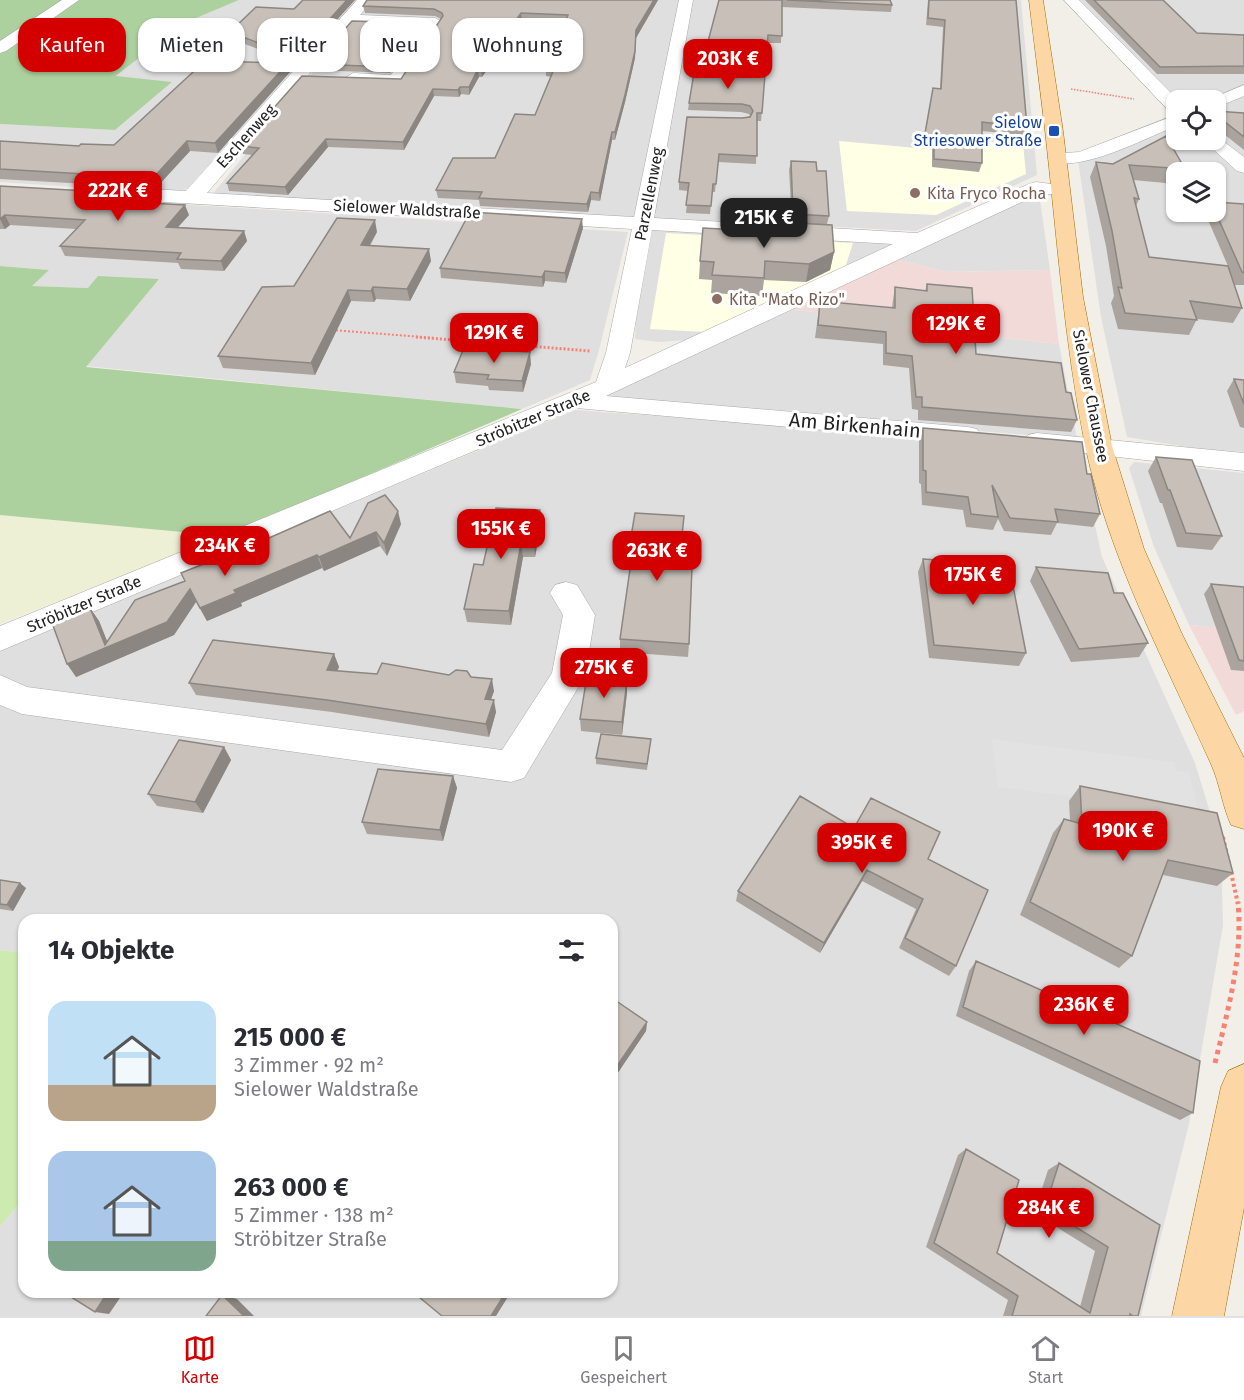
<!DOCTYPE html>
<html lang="de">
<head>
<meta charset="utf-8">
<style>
	:root { --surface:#fff; --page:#f7f7f7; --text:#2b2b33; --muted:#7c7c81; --line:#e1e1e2; --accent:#d40000 }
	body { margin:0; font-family:"Fira Sans",sans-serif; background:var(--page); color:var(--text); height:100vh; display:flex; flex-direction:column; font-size:22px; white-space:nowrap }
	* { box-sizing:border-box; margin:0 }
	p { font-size:20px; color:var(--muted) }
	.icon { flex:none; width:33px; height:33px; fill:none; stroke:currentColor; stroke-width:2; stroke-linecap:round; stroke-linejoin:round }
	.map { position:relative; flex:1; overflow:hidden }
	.sheet { position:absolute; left:18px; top:914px; width:600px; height:384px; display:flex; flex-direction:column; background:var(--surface); border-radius:18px; box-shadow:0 2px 4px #0004 }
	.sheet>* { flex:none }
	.banner { position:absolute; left:18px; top:18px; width:600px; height:54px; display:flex; gap:12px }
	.fabs { position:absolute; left:1166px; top:90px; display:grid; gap:12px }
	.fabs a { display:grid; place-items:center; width:60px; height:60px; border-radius:12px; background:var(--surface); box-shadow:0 2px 4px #0004; font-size:30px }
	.price { position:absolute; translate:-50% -51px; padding:0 14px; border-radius:12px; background:var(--accent); color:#fff; font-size:20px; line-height:39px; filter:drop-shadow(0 2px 3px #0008) }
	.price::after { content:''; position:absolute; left:50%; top:36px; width:18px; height:14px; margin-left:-9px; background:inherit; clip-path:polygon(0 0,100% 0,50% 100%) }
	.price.current { background:#222; color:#fff }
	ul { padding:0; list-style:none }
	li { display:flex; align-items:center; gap:18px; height:150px; padding:0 30px }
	li span { display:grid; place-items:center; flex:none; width:168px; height:120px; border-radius:18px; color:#555 }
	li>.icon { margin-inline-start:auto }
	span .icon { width:72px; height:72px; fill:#fffc; stroke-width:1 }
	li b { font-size:26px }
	h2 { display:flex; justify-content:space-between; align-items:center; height:72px; padding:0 30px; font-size:26px }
	.chip { padding:0 21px; border-radius:18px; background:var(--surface); box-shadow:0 2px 4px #0004; font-size:21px; line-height:54px }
	.chip.current { background:var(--accent); color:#fff }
	.dock { display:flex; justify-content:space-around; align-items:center; height:84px; border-top:2px solid var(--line); background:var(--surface); font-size:16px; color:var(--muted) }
	.dock a { display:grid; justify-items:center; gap:3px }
	.dock .current { color:var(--accent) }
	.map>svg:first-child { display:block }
</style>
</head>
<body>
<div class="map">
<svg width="1244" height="1316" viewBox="0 0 1244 1316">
	<rect width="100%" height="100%" fill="#f2efe9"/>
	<!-- residential -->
	<path fill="#e0dfdf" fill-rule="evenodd" d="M239,0H361L199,187L165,193L0,182V124L115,130L171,83L115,77L182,24Z
		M372,0H1021L1037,175L916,231L211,196Z
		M1078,0H1244V87L1213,100H1176Z
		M1244,96V452L1193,448L1127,437L1101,317L1077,153L1172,115H1176V140H1215V109ZM1176,172H1215V212H1176Z
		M0,193L628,232L599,350L590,380L522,409L85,366L88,288L31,286L49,270L0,266Z
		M1039,193L1050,270L946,272L877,254L686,340L659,342L635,339L636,319L651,228L909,242Z
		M791,310L889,318L899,327L1059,344L1077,439L588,399Z
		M575,410L911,434L1084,475L1102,557L1195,763L1221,848L1223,925L1189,1124L1141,1316H0V1226L24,1199V1292H612V920H24V953L0,950V650Z
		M1134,462L1244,473V630L1189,625L1154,547L1129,468Z"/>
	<!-- commercial -->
	<path fill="#f2dad9" d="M896,259L946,272L1050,270L1059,344L899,327L889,318L791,310Z
		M1189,625L1244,630V711L1236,715Z"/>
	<!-- education -->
	<path fill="#ffffe5" d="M839,141L983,154L982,141L1023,144L1026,174L936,215L847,211Z
		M666,233L853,243L845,268L704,332L650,329Z"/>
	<!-- farmland -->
	<path fill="#eef0d5" d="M0,515L225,536L0,624Z"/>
	<!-- grass -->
	<path fill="#cdebb0" d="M0,950L24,953V1199L0,1226Z"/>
	<!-- forest -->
	<path fill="#add19e" d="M0,0H239L182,24L116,76L172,82L115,130L0,124Z
		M0,266L49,270L32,286L88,288L98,276L159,279L86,367L522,409L225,536L0,515Z"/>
	<!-- parking -->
	<path fill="#e2e2e2" d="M992,739L1174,762L1177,771L1189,773L1199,813L998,787Z"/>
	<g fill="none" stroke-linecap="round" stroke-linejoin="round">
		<defs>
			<path id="minor" d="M62,0H79L6,51L0,53V41Z
				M357,0H372L360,15L435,18L442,22L402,84L396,85L353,83L345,78L353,73L391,75L425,26L352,24L207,193L634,217L679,0H693L654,218L917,233L1029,184L1036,182L1067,186L1070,190L1067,194H1039L606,396L968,427L977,429L981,435L977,441L968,443L576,408L0,651V626L596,382L606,353L632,229L93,198L86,196L83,192L86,188L93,186L186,191ZM652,230L893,244L625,368L630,353Z
				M1064,0H1079L1178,100H1176V113L1170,112Z
				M1244,85V96L1215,108V100H1208Z
				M1176,115V126C1143,139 1085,171 1050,162L1048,158L1050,154L1079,152Z
				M1215,135L1244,157V173L1237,171L1203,140H1215Z
				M1037,433L1244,453V471L1028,447L1024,441L1028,435Z
				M566,582L577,585L595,615L585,676L524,778L511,782L22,714L0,705V675L27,687L502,750L552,673L563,615L550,593L555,585Z"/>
			<path id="major" d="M1029,0H1043L1063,131L1083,297L1112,446L1144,549L1182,634L1244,758V829L1231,825C1222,805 1220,784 1211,764C1164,660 1109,558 1085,445C1064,341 1057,236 1045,130C1040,87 1034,43 1029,0Z
				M1244,1064V1208L1224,1316H1172L1221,1087L1228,1071Z"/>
		</defs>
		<!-- minor casing -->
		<use href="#minor" stroke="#a9a9a9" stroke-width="1"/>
		<!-- major casing -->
		<use href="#major" stroke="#a06b00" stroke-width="1"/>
		<!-- path-far4 -->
		<path stroke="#fa8072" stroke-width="1.5" stroke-dasharray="1.5 1.5" stroke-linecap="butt" d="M1071,89L1134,99"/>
		<!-- path-far3 -->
		<path stroke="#fa8072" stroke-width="2" stroke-dasharray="2 2" stroke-linecap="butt" d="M332,330L435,338"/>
		<!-- path-far2 -->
		<path stroke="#fa8072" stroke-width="3" stroke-dasharray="2 2" stroke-linecap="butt" d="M416,337L590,351"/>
		<!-- path-far1 -->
		<path stroke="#fa8072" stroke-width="4" stroke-dasharray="3 3" stroke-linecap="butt" d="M1223,837L1238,904"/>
		<!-- path -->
		<path stroke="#fa8072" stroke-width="5" stroke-dasharray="4.5 4.5" stroke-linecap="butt" d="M1215,1063C1228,1010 1243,957 1238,902"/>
		<!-- minor -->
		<use href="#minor" fill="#fff" fill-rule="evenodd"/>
		<!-- major -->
		<use href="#major" fill="#fcd6a4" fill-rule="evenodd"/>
	</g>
	<!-- wall -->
	<path fill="#aba49e" d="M658,0L636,38L635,58L625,102L615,140H612L600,201L591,200L588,212L480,206L479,200L438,198L436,190L495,158L535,115L551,77L546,76V69L565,22L522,20L482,77H479L469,95L461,94L459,97L434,96L404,150L328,147L288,195L229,191L227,183L252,155L243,154L240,146L401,79L441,19L435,16L365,13L363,6Z
		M719,0H890L892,5L891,12L782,7L781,43H768L761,121H757L756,164L718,162L715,192H712L710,214L686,213L688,191L679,190V182L742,118L750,116L749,114L741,112L688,110L689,103L706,49Z
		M928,0H1016L1027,127L1024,135L982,131V163L979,172L932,167V148L922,147L933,88L940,89L943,27L926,25Z
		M1085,0H1163L1197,33L1244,35V74H1157Z
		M294,9L297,64L232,39L230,32Z
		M421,28L390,73L316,70L314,64Z
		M290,72L218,153L190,151L156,188L0,179V141L79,146L114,145Z
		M1215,111L1244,113V150L1215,127Z
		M791,161L817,171L829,216L827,224L834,252L830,270L806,282L764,280L762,296L711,293L712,280L699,279L700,261L794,233L795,224H792L789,170Z
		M1096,162L1185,169L1184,172H1176V184L1133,180L1139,199L1136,206L1149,257L1228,266L1205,213L1206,212H1215L1244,204V285H1235L1230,272L1242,308L1233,323L1197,319L1189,335L1118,329L1111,303L1114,296L1106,246L1090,177Z
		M0,186L142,203L189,215L178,227L244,231L247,241L224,271L181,269L178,263L65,256L60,246L76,229L10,225L5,229H0Z
		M583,228L566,283L545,281L543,287L441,278L440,268Z
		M377,232L370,246L431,261L410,301L376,299L374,302L351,301L315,375L223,368L218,356L294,286Z
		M927,284L976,354L1066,392L1077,420L1071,432L918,420V410L912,409L909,368L883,365V344L815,338L820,301L892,308L893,300L895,287L925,291Z
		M531,364L523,392L489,390L488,386L456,383L454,372Z
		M1234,379L1244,380V428L1240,427L1227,391Z
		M923,428L1087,474L1100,514L1093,527L1057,523L1051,535L1004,531L998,519L993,530L966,527L963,510L922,505L921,484L919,483V441Z
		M1156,457L1222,536L1212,550L1177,547L1162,503H1160L1148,471Z
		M540,510L541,524L535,557H523L511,625L467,622L464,609Z
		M401,524L387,556L380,546L324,571L322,568L241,603L242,606L207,621L196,602L174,635L76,677L90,608L99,621L107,641L185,581L217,561L350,538Z
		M683,530L679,566L689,644L688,657L620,652V639L630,568H628V554Z
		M923,559L1026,653L1019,666L929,658L918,572Z
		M1036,567L1148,643L1139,657L1071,662L1030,581Z
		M1211,584L1244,587V671L1231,670L1204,594Z
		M334,654L339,667L337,671L377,674L449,675L471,677L494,691L491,699L496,712L489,737L332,712L196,695L189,683Z
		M627,693L622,735L581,731L580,719Z
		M651,739L647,770L596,764V758Z
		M224,747L231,760L203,813L157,806L148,794Z
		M453,776L457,788L443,841L367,834L362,822Z
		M1080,786L1233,873L1217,886L1163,875L1132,956L1119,968L1020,915L1053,833L1064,819L1070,820L1069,801Z
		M854,828L928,859L956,966L949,976L899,948L916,909L862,881L820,953L736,901L738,891Z
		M0,880L26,888L13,911L0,909Z
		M976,961L1193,1113L1180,1120L956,1016L969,971Z
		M612,998L647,1022L646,1031L617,1074L612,1070Z
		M966,1149L997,1253L1080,1307L1095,1251L1034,1213L1048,1170L1059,1163L1160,1225L1138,1316H1003L1008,1300L926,1247L958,1155Z"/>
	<!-- shaded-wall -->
	<path fill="#8b8681" d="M347,0H355L297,64L295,57Z
		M654,0H658L636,38L635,58L625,102L615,140V132L636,30Z
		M521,13L522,20L482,77L481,70Z
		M420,23L421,28L390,73L389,67Z
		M288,63L290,72L218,153L215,143Z
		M478,69L479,77L469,95V87Z
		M460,87L461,94L459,97L458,90Z
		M433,89L434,96L404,150L403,142Z
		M612,132V140L600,201L599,193Z
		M326,139L328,147L288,195L285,187Z
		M187,141L190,151L156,188L153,178Z
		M591,192V200L588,212L587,204Z
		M139,194L143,203L131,202Z
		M185,205L189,215L170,236L166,227Z
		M5,215L10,225L5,229L0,219Z
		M582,219L583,228L566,283L565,273Z
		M375,220L377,232L363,256L361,245Z
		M244,231L247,241L224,271L221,261Z
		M429,249L431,261L410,301L407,289Z
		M834,252L830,270L806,282L809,264Z
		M545,271V281L543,287L542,277Z
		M373,287L376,299L374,302L371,291Z
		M348,290L351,301L315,375L311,363Z
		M530,352L531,364L523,392L522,381Z
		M540,510L541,524L535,557L534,544Z
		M398,511L401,524L387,556L384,543Z
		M376,532L380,546L324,571L319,557Z
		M521,543L523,557L511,625L509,611Z
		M317,555L322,568L241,603L242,606L207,621L200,608L234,590Z
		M190,589L196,602L174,635L76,677L67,664L105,645L90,608L99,621L109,646Z
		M334,654L339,667L332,683L327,670Z
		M492,679L494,691L487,711L485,699Z
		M627,680V693L622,735V722Z
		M494,700L496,712L489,737L486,724Z
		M224,747L231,760L203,813L195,802Z
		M453,776L457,788L443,841L440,830Z
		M867,870L862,881L820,953L824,943Z
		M20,883L26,888L13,911L7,905Z
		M647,1022L646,1031L617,1074V1066Z
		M108,1292H124L109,1314L95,1312Z
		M506,1292H511L496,1316H491Z
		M222,1295L237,1299L254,1316H244Z"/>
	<!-- building -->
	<path fill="#c7bfb8" stroke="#8b8681" stroke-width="1.5" d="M303,0H347L295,57L230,32L256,7L294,9Z
		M367,0H654L636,30L635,51L625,95L615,132H612L599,193L591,192L587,204L479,198L482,192L436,190L453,158H495L515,114L535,115L554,69H546L568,15L521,13L481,70L478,69L469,87H460L458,90L433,89L403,142L326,139L285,187L227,183L259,148L240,146L302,76L401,79L443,16L442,13L434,9L363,6Z
		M719,0H782V36L768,35L762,113H757V156L719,154L716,184H713L711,206L686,205L689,183L679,182L687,117L742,118L750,117L753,111L750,106L742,104L689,103L698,49H706Z
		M787,0H890L892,5Z
		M929,0H1016L1027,127L982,122V163L934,159V140L924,139L933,88L941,89L945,20L928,18Z
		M1094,0H1163L1197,33L1244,35V66L1160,67Z
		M352,21L420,23L389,67L314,64Z
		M205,61L288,63L215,143L187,141L153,178L0,169V141L79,146L81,144L114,145Z
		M1215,111L1244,113V137L1215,114Z
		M1166,136L1185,169L1129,165L1139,199L1134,198L1149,257L1228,266L1242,308L1190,301L1197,320L1125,313L1118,287L1122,288L1112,231L1096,162L1113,164Z
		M791,161L816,162L817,171H826L829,216L793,214Z
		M0,186L139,194L131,202L185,205L166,227L244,231L221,261L177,259L181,253L60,246L85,220L5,215L0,219Z
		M1215,202L1244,204V273L1242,272L1215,211Z
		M470,212L582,219L565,273L545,271L542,277L440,268Z
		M337,218L375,220L361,245L429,249L407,289L373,287L371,291L348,290L311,363L218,356L262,287L294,286Z
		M795,223L832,225L834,252L809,264L765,261L764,278L712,275L714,262L700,261L703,228L796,233Z
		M927,284L972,288L976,354L1061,363L1066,392L1071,393L1077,420L922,407V397H916L912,356L886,353V332L818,325L820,301L895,308V287L927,291Z
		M464,348L530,352L522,381L487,379L489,375L454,372Z
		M1234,379L1244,380V404Z
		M923,428L1082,442L1087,474H1091L1100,514L1055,509L1058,522L1010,518L992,485L998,517L971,514L968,497L926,492V471L923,470Z
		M1156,457L1192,460L1222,536L1186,533L1170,490H1168Z
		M385,495L398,511L384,543L376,532L319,557L317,555L234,590L236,593L200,608L190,589L167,622L67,664L52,623L90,608L105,645L135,600L185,581L181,573L216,559L217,561L330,511L350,538L368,503Z
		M496,508L540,510L534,544L521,543L509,611L464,609L474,564L483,565Z
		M635,513L684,516L679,566L692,567L689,644L620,639L632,555L628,554Z
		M923,559L1009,565L1026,653L934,645Z
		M1036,567L1108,573L1114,593H1123L1148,643L1079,649Z
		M1211,584L1244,587V661L1239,660Z
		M213,640L334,654L327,670L377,674L382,663L449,675L456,670L467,671L471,677L492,679L485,699L494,700L486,724L327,700L189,683Z
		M587,676L627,680L622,722L580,719Z
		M601,734L651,739L647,764L596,758Z
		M179,740L224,747L195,802L148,794Z
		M378,769L453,776L440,830L362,822Z
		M1080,786L1217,813L1233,873L1168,860L1132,956L1030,902L1064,819L1082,824Z
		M800,796L854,828L871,798L940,832L928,859L988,890L956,966L905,938L923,899L867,870L824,943L738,891Z
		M0,880L20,883L7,905L0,904Z
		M976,961L1200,1061L1193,1113L963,1007Z
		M612,998L647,1022L617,1066L612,1062Z
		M966,1149L1019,1180L997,1253L1090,1313L1108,1247L1045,1208L1059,1163L1160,1225L1138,1316H1133L1130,1314V1316H1012L1018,1296L934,1243Z
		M63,1292H108L95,1312Z
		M413,1292H506L491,1316H442Z
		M222,1295L244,1316H206Z"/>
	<!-- markers -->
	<rect fill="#1a4fb4" stroke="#fff" stroke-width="2" x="1048" y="125" width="12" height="12" rx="3"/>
	<g fill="#8d6e63" stroke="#fff" stroke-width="2">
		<circle cx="915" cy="193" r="6"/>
		<circle cx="717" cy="299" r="6"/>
	</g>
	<g text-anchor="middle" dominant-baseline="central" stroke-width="6" stroke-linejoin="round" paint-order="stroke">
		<!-- far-transit labels -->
		<g font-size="16" fill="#164399" stroke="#fff" text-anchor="end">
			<text x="1042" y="122">Sielow<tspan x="1042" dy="18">Striesower Straße</tspan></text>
		</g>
		<!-- far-street labels -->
		<g font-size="16" fill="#222" stroke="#fff">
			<text transform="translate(246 136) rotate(-48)">Eschenweg</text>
			<text transform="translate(649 194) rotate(-79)">Parzellenweg</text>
			<text transform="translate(407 209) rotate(3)">Sielower Waldstraße</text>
			<text transform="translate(1091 396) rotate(79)">Sielower Chaussee</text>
			<text transform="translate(533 418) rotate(-23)">Ströbitzer Straße</text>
			<text transform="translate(84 604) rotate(-23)">Ströbitzer Straße</text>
		</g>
		<!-- far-education labels -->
		<g font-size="16" fill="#785e54" stroke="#fff" text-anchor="start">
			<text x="927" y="193">Kita Fryco Rocha</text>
			<text x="729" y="299">Kita "Mato Rizo"</text>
		</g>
		<!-- street labels -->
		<g font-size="20" fill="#222" stroke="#fff">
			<text transform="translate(855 425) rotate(5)">Am Birkenhain</text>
		</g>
	</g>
</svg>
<div class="fabs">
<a><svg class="icon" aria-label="locate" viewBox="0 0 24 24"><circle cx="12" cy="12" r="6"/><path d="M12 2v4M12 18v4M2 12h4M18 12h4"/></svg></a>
<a><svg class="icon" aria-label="layers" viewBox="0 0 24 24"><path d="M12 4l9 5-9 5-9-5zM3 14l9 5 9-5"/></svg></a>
</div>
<b class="price" style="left:728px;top:90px">203K €</b>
<b class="price" style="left:118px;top:222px">222K €</b>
<b class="price current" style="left:764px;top:249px">215K €</b>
<b class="price" style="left:956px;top:355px">129K €</b>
<b class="price" style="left:494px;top:364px">129K €</b>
<b class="price" style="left:501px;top:560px">155K €</b>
<b class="price" style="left:225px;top:577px">234K €</b>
<b class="price" style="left:657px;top:582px">263K €</b>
<b class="price" style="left:973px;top:606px">175K €</b>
<b class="price" style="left:604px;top:699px">275K €</b>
<b class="price" style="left:1123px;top:862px">190K €</b>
<b class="price" style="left:862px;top:874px">395K €</b>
<b class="price" style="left:1084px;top:1036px">236K €</b>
<b class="price" style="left:1049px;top:1239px">284K €</b>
<div class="banner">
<a class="chip current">Kaufen</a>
<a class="chip">Mieten</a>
<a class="chip">Filter</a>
<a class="chip">Neu</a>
<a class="chip">Wohnung</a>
</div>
<section class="sheet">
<h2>14 Objekte<svg class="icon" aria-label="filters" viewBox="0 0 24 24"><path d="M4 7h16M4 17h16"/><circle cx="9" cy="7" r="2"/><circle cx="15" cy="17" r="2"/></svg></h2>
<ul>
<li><span style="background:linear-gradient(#bfe0f5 70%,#b9a48a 0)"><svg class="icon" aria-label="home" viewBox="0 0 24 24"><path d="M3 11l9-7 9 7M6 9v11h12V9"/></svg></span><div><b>215 000 €</b><p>3 Zimmer · 92 m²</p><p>Sielower Waldstraße</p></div></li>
<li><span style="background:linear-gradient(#a9c7e8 75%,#7fa58c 0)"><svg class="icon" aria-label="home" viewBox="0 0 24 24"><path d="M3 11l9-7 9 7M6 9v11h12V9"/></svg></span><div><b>263 000 €</b><p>5 Zimmer · 138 m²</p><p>Ströbitzer Straße</p></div></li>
</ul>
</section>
</div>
<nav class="dock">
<a class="current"><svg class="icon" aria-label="map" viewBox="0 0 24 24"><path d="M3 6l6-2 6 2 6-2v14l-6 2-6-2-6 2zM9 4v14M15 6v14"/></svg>Karte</a>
<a><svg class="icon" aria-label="saved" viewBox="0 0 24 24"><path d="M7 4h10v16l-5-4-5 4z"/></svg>Gespeichert</a>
<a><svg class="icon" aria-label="home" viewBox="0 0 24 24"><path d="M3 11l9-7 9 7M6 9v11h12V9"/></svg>Start</a>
</nav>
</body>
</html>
